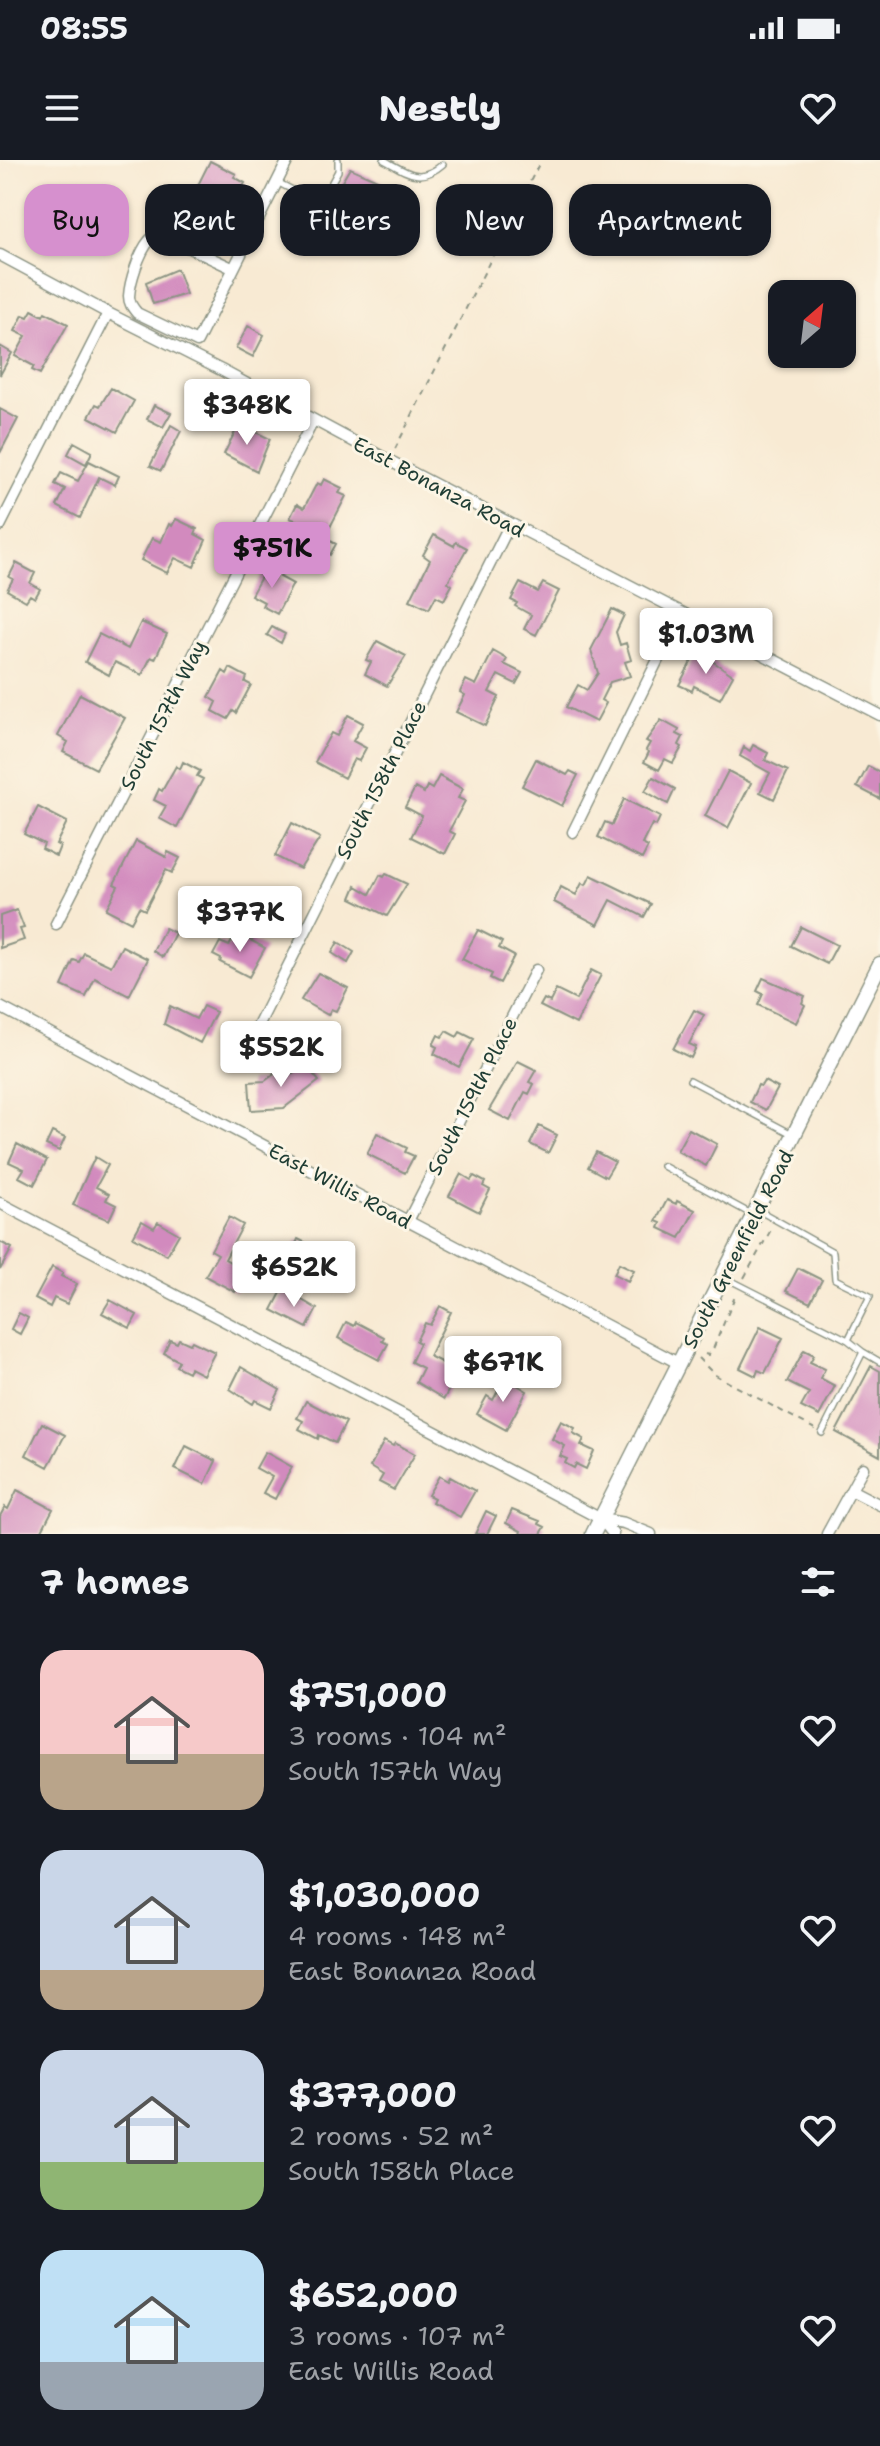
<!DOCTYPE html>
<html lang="en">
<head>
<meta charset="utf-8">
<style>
	:root { --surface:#171b24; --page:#20242c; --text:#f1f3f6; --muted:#9ea1a6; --accent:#d690ce }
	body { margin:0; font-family:"Shantell Sans",sans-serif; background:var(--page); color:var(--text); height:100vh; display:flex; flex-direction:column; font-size:30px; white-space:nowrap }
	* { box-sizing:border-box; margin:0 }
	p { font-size:26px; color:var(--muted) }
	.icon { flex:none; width:44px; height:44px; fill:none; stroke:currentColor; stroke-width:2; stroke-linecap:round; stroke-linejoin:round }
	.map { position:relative; height:1374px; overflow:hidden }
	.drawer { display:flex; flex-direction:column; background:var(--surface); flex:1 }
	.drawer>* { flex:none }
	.top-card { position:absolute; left:24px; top:24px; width:832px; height:72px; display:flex; gap:16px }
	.needle { width:52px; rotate:28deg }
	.tools { position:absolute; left:768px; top:120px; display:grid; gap:16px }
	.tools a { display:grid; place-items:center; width:88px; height:88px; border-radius:16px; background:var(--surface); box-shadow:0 2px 6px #0004; font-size:40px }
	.price { position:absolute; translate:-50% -68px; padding:0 18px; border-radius:8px; background:#fff; color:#222; font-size:26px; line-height:52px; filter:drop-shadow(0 2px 4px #0008) }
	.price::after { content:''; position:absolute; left:50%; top:48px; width:24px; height:18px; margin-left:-12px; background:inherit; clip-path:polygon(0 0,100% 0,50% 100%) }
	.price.current { background:var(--accent); color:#111 }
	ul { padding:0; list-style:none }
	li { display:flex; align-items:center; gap:24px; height:200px; padding:0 40px }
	li span { display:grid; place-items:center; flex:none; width:224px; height:160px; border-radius:24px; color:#555 }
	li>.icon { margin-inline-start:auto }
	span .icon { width:96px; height:96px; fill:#fffc; stroke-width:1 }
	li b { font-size:34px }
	h2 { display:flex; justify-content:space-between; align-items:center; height:96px; padding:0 40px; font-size:34px }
	.pill { padding:0 28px; border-radius:24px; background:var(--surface); box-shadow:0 2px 6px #0004; font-size:28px; line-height:72px }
	.pill.current { background:var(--accent); color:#111 }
	.status { display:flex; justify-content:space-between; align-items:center; height:56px; padding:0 40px; background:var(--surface); direction:ltr }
	.status svg { height:22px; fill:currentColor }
	header { display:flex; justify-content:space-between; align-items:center; height:104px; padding:0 40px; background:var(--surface); font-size:36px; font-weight:800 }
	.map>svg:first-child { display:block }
</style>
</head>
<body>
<div class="status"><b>08:55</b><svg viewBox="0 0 49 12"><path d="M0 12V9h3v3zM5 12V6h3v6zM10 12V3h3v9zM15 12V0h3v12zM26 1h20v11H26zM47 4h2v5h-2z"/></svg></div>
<header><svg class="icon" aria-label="menu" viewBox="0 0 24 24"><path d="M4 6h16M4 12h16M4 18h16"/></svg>Nestly<svg class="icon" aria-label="heart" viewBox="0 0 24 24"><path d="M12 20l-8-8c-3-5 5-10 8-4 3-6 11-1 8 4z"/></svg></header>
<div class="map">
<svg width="880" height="1374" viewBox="0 0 880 1374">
	<rect width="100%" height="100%" fill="#fcf5e5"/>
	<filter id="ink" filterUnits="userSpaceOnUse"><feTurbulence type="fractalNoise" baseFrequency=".0125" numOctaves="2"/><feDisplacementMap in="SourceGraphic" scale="16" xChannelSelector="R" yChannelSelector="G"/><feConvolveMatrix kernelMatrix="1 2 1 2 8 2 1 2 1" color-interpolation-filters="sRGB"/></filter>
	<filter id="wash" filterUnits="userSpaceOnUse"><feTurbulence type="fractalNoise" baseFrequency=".006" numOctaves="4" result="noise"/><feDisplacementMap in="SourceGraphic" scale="32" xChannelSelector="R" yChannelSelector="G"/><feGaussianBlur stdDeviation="1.8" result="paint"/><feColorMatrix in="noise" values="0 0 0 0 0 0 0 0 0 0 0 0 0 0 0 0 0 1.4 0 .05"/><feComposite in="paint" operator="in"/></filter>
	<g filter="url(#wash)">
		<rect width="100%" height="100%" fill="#f8ead3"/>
		<g id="blocks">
			<!-- building -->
			<path fill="#d28abe" d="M210,1L236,14L234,17L245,23L236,39L219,30L214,39L196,29Z
				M350,8L391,26L381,45L356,33L347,51L330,42Z
				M477,28L504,42L494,60L468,46Z
				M98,45L111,51L108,56L113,59L107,72L85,62L91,49L96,51Z
				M177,109L186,134L153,144L146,122Z
				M32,150L43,156L45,152L68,164L40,214L32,210L34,206L15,196L26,176L15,171L23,155L28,157Z
				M248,166L264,175L253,197L236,188Z
				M0,186L12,193L0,215Z
				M111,228L134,241L117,272L89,257L96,244L100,246Z
				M154,245L171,253L163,267L147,259Z
				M0,249L18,259L0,293Z
				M239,264L270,279L257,311L224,294Z
				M171,265L181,271L161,311L150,306Z
				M74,282L92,292L86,304L68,294Z
				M89,301L119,316L115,325L99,317L80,358L57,346L65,329L55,324L61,313L78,321Z
				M324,319L342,328L339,333L346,336L327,373L290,358L297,344L304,348L317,323L321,325Z
				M176,359L197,369L195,374L206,380L194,407L175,398L167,413L141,400L152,378L161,382L169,364L172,366Z
				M434,375L454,386L456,382L467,388L448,422L452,425L444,440L436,436L429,449L410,440L430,400L423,395Z
				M323,377L336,384L330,395L317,389Z
				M16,403L35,413L30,423L40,429L35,438L30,435L26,441L7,430L13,419L9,417Z
				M267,406L282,414L280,417L293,424L277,454L262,446L264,442L251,435Z
				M520,423L538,432L543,423L559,431L536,475L524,469L531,455L515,446L517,443L511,440Z
				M612,449L624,455L616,472L620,485L626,483L631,500L625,502L630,516L610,522L601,540L606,543L596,562L566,547L578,525L587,530L598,513L591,490Z
				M141,462L167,474L155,499L151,497L142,515L115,502L109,515L85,502L99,474L128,489Z
				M272,467L285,474L281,483L267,475Z
				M377,481L406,496L387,526L365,514L371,502L366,500Z
				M493,491L507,499L504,504L522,513L516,524L498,515L489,532L499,537L485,566L456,552L465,535L460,532L466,520L476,525Z
				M697,491L733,515L720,539L694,526L692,531L679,525Z
				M230,508L247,517L245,522L251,525L236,553L233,551L228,559L213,551L217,542L209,537L223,511L227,514Z
				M80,534L125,558L96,609L63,592L68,582L58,576Z
				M348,555L363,563L353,581L366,588L359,601L354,599L344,618L315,602L331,573L337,576Z
				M661,560L679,570L677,574L683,577L679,585L682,587L673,603L665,599L659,610L644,602L649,592L646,590L650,583L646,581Z
				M753,585L768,593L765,600L788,611L774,639L760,632L770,613L740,596L744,587L750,591Z
				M536,599L567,615L570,611L578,615L562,646L522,626Z
				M183,602L200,611L197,616L203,619L177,668L159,658L166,646L154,640L159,629L162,631L176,606L180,609Z
				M868,606L880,612V639L857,627Z
				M728,611L751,623L728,668L705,656Z
				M439,616L463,629L458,638L465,641L449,671L455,674L445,694L411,677L422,656L405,647L415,628L424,633L427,626L432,629Z
				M653,617L675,629L668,644L645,631Z
				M624,639L660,657L656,666L652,664L642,684L648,687L642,699L598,677L605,662L612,665Z
				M38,647L67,662L56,684L60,686L56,696L42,689L44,684L24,674Z
				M292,663L320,678L300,709L275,696Z
				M136,681L166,697L168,692L180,698L172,713L166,710L145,750L139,747L131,762L106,749L118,726L114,724Z
				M386,714L407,724L387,756L351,738L356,726L370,734L380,715L384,717Z
				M591,715L651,744L644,757L611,740L598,765L554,742L561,727L576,735L582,723L586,725Z
				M17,750L24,768L20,769L24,780L0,788V756Z
				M801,767L837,785L827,804L791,786Z
				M165,768L175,773L163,797L153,791Z
				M478,770L502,782L499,788L514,796L500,823L490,818L492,814L462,799Z
				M237,773L265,788L249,817L220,802L221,799L213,795L220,782L229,786Z
				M338,782L354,792L348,803L332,793Z
				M122,786L148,799L129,836L95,818L86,837L62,826L74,800L79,802L84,793L111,806Z
				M591,810L601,815L576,864L540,846L544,839L550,842L556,830L576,840Z
				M318,813L348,828L336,851L331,849L328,855L301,840Z
				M763,818L805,836L802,843L805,845L796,863L758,845L763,834L757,831Z
				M170,846L196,859L203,846L216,852L200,883L164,864Z
				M694,850L704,855L689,884L696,887L691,898L673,889Z
				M446,871L457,877L460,872L474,879L459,907L434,894L437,887L433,885L438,875L442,877Z
				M518,901L536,910L529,922L534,924L529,934L525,932L510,961L489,950Z
				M305,904L319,921L284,948L251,950L249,922L265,921L283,907L287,912L290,909L293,914Z
				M764,921L778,928L766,950L750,942L758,925L761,926Z
				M539,966L557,975L548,993L530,984Z
				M689,969L717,984L706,1006L677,991Z
				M52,972L65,978L59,991L46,985Z
				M377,973L407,988L405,992L414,996L405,1013L367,994Z
				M17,984L47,1000L34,1025L19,1017L24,1009L9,1002Z
				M596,992L615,1002L606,1017L588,1007Z
				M95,997L108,1005L96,1027L109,1034L106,1040L116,1045L109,1060L73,1045Z
				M461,1014L471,1020L474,1016L485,1022L483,1026L490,1030L479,1052L449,1036Z
				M667,1040L676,1044L677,1041L695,1050L680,1078L659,1068L661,1063L656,1061Z
				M229,1057L243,1065L225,1099L246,1111L235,1132L205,1116L218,1094L211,1090Z
				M142,1061L154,1068L158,1062L179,1074L167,1095L133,1077Z
				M298,1079L312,1086L309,1093L325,1102L318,1116L288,1101Z
				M0,1082L12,1088L0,1110Z
				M619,1103L634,1110L628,1121L614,1114Z
				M52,1107L63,1113L61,1116L77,1124L67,1144L54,1138L50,1147L35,1139Z
				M798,1108L822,1120L810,1143L786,1131Z
				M283,1129L317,1149L307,1168L272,1150Z
				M110,1140L137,1155L130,1168L102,1153Z
				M440,1146L451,1152L429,1196L458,1211L444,1239L416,1222L423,1208L411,1202L420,1183L416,1181L425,1163L430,1165Z
				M19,1153L28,1158L20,1174L11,1169Z
				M346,1162L354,1166L356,1162L384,1177L382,1181L388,1184L379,1200L338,1178Z
				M760,1167L783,1178L765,1213L758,1210L756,1216L740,1208Z
				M179,1179L190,1184L192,1181L215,1192L203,1215L190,1208L188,1212L176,1206L179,1201L164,1193L170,1180L177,1183Z
				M804,1190L814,1195L810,1202L825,1209L820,1218L835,1226L819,1256L801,1247L809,1233L787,1222Z
				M871,1206L880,1211V1296L836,1272Z
				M241,1207L280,1230L271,1248L255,1240L253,1244L230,1229Z
				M505,1218L527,1231L506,1270L477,1254L487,1236L493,1240Z
				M306,1241L346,1262L335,1283L319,1275L318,1279L299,1269L303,1261L297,1258Z
				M561,1261L575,1268L573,1273L584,1279L581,1285L594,1291L586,1309L576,1304L574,1308L565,1303L567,1299L560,1296L565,1286L552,1279Z
				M42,1263L65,1275L48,1307L26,1295Z
				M384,1281L393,1286L395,1283L415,1294L394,1330L379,1322L383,1315L370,1307Z
				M186,1286L216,1301L205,1324L175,1309Z
				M265,1292L292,1307L275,1339L263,1333L272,1317L256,1308Z
				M439,1316L448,1321L450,1317L475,1331L460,1357L432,1342L434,1338L428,1335Z
				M17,1330L53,1349L40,1374H0V1356L5,1347L8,1349Z
				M512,1350L540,1361L539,1364L545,1367L541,1374H520L521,1371L506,1363Z
				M486,1351L496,1356L487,1374H475Z"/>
		</g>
	</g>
	<g filter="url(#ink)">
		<use href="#blocks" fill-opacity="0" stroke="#8c9484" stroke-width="2"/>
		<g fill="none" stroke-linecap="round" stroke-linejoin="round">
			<defs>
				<path id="lane" d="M384,0C408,13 420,24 443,4
					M277,22L308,38L322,40L338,11V0
					M690,920L794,975
					M663,1006L753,1055
					M758,1050L833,1092L835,1119L870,1136L848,1180
					M726,1118L848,1180L863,1192L822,1273
					M863,1192L880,1202"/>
				<path id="street" d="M0,95L108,153L221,210L390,301L880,555
					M232,108L166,77C159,76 153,76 149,81C139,93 130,121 129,136C129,143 132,147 137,153L197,182L288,0
					M0,366L108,153
					M573,672L681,453
					M56,764L313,261
					M0,847L680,1204
					M253,876L510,364
					M0,1043L601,1359L624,1363L651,1374
					M408,1061L536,810
					M851,1330L880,1345
					M601,1359L613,1374
					M827,1374L863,1308"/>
				<path id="secondary" d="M593,1374L880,804"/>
			</defs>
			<!-- lane casing -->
			<use href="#lane" stroke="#8c9484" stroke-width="8"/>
			<!-- street casing -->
			<use href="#street" stroke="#8c9484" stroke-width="13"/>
			<!-- secondary casing -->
			<use href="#secondary" stroke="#8c9484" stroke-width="17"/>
			<!-- path -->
			<path stroke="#8c9484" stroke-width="2" stroke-dasharray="6 6" stroke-linecap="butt" d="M395,289L541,0
				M744,1118L772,1068
				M705,1194L708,1195L713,1189L736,1134
				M698,1198L715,1215L815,1269"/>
			<!-- lane -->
			<use href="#lane" stroke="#fff" stroke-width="5"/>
			<!-- street -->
			<use href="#street" stroke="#fff" stroke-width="10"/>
			<!-- secondary -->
			<use href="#secondary" stroke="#fff" stroke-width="14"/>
		</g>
	</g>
	<g text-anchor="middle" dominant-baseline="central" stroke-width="6" stroke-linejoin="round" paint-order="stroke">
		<!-- street labels -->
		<g font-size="20" fill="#1f3d34" stroke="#fcf5e5">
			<text transform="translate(439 327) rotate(28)">East Bonanza Road</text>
			<text transform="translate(163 555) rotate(-63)">South 157th Way</text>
			<text transform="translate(381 620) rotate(-63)">South 158th Place</text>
			<text transform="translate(472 936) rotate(-63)">South 159th Place</text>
			<text transform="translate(340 1026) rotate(28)">East Willis Road</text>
			<text transform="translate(738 1089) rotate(-63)">South Greenfield Road</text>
		</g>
	</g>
</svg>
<div class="tools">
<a><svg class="needle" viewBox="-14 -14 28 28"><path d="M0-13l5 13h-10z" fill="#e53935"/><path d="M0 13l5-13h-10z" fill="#9ea1a6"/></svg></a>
</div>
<b class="price" style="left:247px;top:287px">$348K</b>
<b class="price current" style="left:272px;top:430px">$751K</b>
<b class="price" style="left:706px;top:516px">$1.03M</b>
<b class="price" style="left:240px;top:794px">$377K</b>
<b class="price" style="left:281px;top:929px">$552K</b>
<b class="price" style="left:294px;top:1149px">$652K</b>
<b class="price" style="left:503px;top:1244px">$671K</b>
<div class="top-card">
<a class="pill current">Buy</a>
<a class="pill">Rent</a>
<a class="pill">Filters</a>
<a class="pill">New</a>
<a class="pill">Apartment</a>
</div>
</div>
<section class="drawer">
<h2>7 homes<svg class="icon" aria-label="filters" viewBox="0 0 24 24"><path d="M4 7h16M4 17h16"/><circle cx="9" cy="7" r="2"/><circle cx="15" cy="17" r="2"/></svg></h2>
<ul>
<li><span style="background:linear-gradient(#f6c9c9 65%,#b9a48a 0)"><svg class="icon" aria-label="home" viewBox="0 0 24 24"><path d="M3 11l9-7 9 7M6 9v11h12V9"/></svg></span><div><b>$751,000</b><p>3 rooms · 104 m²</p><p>South 157th Way</p></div><svg class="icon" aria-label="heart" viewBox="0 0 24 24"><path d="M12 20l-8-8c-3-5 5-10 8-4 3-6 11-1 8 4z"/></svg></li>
<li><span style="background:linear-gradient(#c9d6e8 75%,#b9a48a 0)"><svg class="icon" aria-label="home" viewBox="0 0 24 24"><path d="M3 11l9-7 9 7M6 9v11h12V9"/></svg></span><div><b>$1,030,000</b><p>4 rooms · 148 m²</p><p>East Bonanza Road</p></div><svg class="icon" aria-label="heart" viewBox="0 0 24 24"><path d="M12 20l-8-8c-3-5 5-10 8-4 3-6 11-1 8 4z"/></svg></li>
<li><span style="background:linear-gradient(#c9d6e8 70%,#8fb573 0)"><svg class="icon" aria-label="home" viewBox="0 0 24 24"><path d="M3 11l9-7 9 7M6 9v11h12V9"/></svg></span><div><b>$377,000</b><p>2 rooms · 52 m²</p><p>South 158th Place</p></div><svg class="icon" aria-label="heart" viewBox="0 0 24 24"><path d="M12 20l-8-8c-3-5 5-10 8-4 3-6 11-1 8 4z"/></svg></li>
<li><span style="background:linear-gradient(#bfe0f5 70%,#9aa5b1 0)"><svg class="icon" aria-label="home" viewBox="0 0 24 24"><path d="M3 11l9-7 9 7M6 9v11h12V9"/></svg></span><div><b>$652,000</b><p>3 rooms · 107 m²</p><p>East Willis Road</p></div><svg class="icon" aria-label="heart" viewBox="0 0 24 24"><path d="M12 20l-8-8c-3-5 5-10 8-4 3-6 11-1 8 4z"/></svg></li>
</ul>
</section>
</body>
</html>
